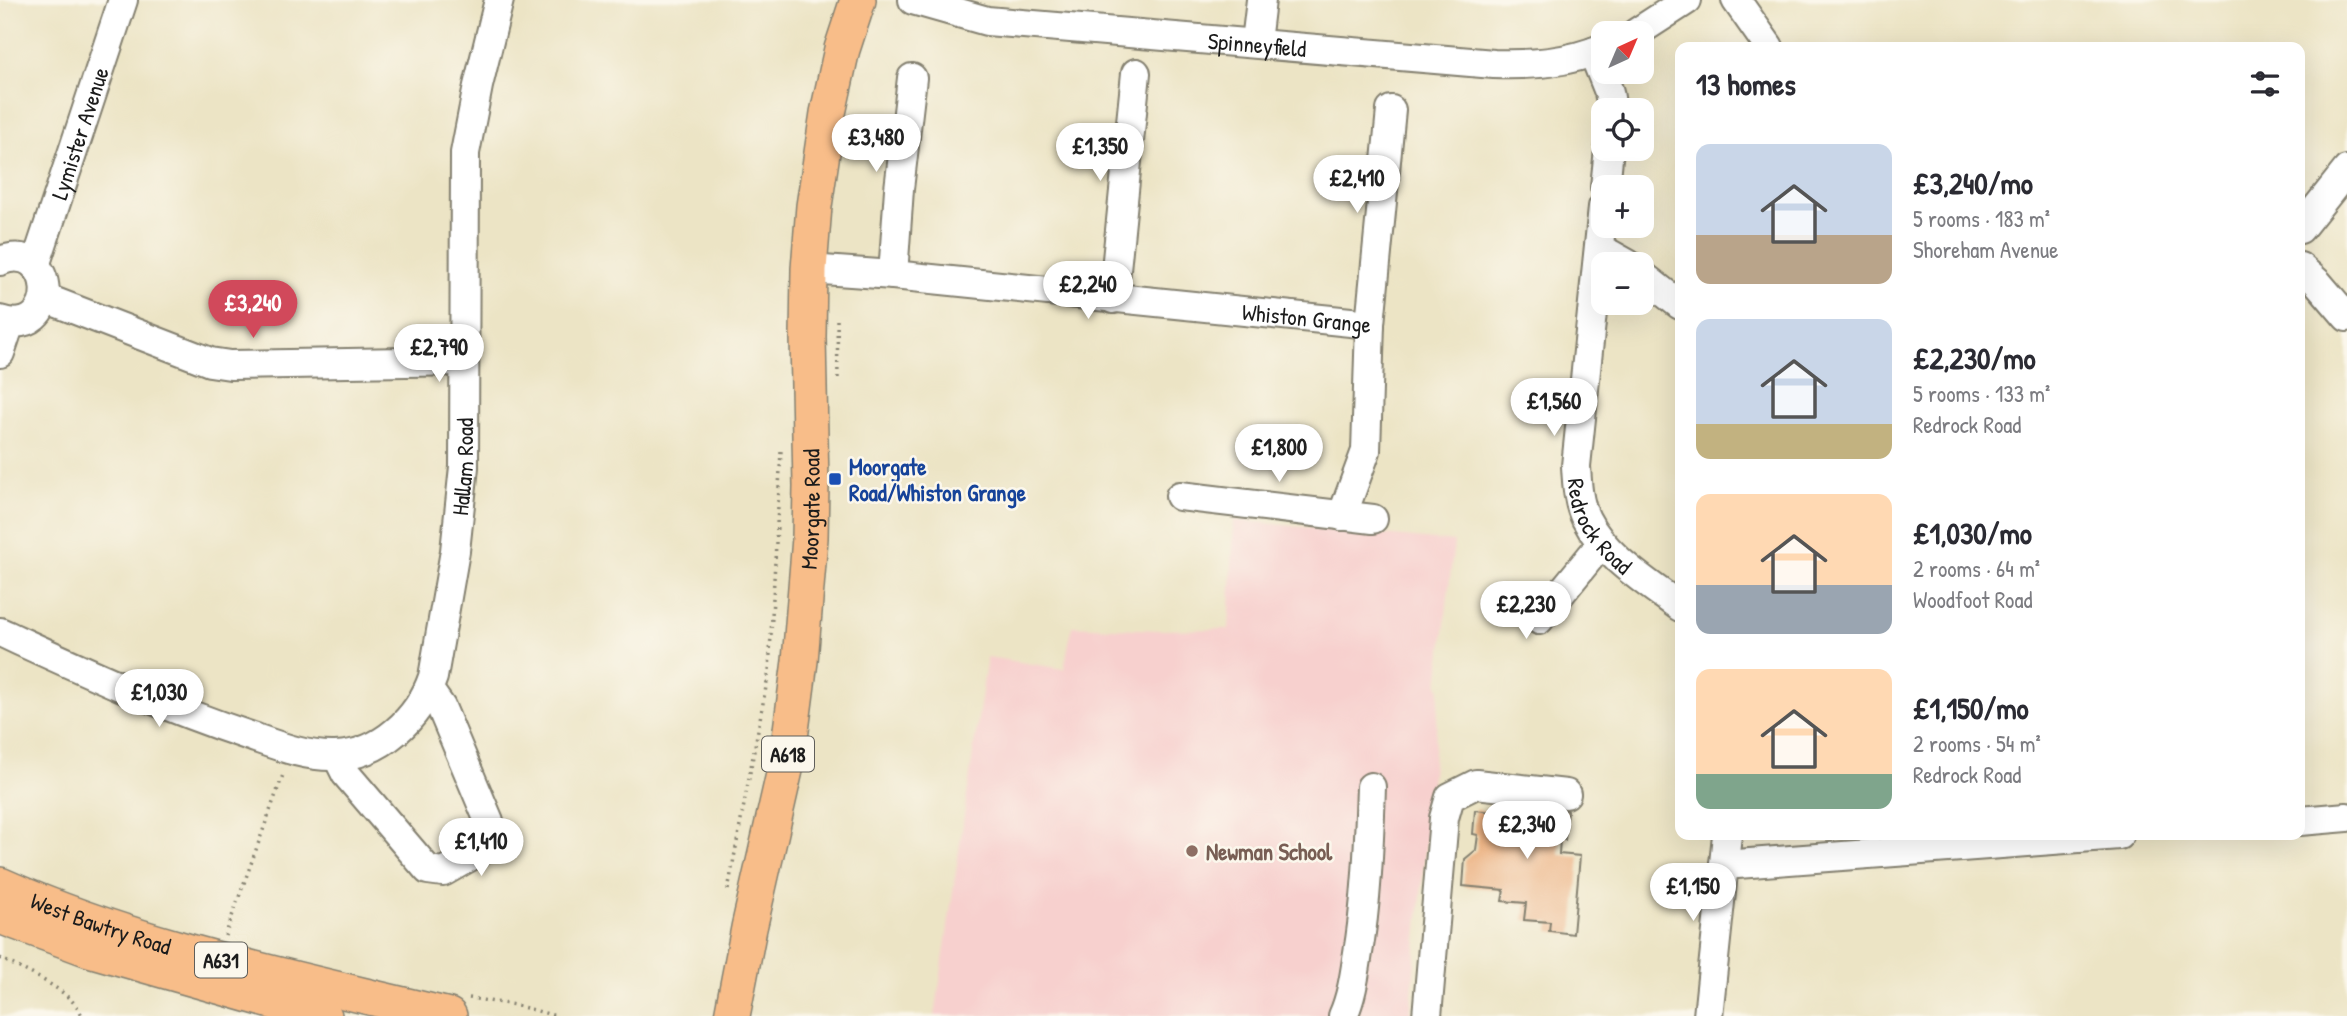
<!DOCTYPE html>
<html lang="en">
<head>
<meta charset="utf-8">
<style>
	:root { --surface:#fff; --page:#f2f2f3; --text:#2b2b33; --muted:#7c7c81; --accent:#d1495b }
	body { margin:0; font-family:"Patrick Hand",sans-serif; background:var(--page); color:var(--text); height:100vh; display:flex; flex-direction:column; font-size:26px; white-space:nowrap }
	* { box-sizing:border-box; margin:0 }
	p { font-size:23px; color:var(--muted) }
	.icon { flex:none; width:38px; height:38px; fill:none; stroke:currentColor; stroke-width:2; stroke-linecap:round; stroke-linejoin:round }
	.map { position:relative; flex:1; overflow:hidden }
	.panel { position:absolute; left:1675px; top:42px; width:630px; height:798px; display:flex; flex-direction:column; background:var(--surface); border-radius:14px; box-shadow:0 7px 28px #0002 }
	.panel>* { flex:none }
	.needle { width:46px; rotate:44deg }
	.tools { position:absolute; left:1591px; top:21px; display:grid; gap:14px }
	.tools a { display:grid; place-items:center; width:63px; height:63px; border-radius:14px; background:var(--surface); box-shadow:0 7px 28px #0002; font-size:35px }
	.price { position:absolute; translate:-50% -60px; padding:0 16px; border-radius:24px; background:#fff; color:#222; font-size:23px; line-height:46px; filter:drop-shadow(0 2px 4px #0008) }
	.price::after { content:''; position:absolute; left:50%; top:42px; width:21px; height:16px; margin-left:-10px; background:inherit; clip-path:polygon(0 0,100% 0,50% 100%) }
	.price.on { background:var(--accent); color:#fff }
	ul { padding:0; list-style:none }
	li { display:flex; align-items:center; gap:21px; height:175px; padding:0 21px }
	li span { display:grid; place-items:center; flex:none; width:196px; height:140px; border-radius:14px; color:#555 }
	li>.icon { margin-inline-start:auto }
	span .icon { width:84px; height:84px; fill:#fffc; stroke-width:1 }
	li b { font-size:30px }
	h2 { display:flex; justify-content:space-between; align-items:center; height:84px; padding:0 21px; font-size:30px }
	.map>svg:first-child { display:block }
</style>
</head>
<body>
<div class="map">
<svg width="2347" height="1016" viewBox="0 0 2347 1016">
	<rect width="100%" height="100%" fill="#fbf7ec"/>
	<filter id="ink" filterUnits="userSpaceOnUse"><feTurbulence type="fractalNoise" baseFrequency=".0143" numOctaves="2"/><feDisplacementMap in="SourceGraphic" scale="14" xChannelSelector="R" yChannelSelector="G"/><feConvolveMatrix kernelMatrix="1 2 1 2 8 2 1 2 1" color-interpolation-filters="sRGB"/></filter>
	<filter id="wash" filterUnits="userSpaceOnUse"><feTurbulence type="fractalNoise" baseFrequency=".00686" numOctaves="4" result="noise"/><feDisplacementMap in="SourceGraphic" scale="28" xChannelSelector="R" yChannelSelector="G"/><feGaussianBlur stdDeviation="1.57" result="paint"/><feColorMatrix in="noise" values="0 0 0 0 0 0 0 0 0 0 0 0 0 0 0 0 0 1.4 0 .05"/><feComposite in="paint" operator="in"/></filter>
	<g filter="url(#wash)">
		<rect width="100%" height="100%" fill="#ece4c5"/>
		<!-- built -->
		<path fill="#f7d0ce" d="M1234,520L1454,542L1438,686L1440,687L1410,1016H935L987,657L1064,669L1072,626L1159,630L1229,629Z"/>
		<g id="blocks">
			<!-- building -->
			<path fill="#ecb283" d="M1517,792L1548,802L1554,809L1568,811L1565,840L1560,839L1559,854L1580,856L1573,934L1549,931L1550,922L1524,920L1526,903L1502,901L1504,890L1463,886L1465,859L1476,850L1478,835L1473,834L1475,810L1503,813V816L1515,817Z"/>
		</g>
	</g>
	<g filter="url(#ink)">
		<use href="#blocks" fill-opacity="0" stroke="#848070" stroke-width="2"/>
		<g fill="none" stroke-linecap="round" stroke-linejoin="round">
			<defs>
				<g id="minor">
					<path id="s1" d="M913,0L987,21L1494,64C1533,65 1567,63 1603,48"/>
					<path d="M1736,0L1769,47"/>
					<path d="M1636,33L1687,0"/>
					<path d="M1256,42L1261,0"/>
					<path d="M1593,52L1609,92L1612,110"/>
					<path d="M1605,187L1609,149"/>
					<path id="s2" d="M1603,207L1576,466C1577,484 1578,503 1586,519C1605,557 1647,582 1680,607"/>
					<path d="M2300,229L2347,170"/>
					<path d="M1599,252L1610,254L1628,264"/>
					<path d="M0,261C57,238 62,340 0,320"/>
					<path id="s3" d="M35,266L123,0"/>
					<path d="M2300,267L2318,283L2347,317"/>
					<path id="s4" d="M809,269L893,275L1370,324"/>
					<path d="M893,275L899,189L912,78"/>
					<path d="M1642,275L1680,305"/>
					<path d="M45,298L210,362L230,365L464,361"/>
					<path d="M1113,299L1136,73"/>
					<path d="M0,353L10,323"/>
					<path d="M1180,496L1373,519"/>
					<path d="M1342,516L1366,451L1370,324L1391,110"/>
					<path d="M1539,620L1601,544"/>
					<path id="s5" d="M0,632C81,669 162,707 247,735C276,745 305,757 335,756C381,755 419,718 433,677L455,551L464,467L465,153L478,86L499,0"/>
					<path d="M337,756L346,774L428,870L443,872L483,849L490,836L489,821L441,707L429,690"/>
					<path d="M2300,821L2347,817"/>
					<path d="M1724,865L2119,835"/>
					<path d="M1343,1016C1351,998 1354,979 1357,959C1367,902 1369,845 1371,787"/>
					<path d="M1427,1016L1444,818L1450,797L1476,784L1566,794"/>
					<path d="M1708,1016L1727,835"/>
				</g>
				<g id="major">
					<path id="s6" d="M0,885C143,949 298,979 449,1016"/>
					<path d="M0,916L89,949L324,1016"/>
					<path id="s7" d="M732,1016L749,928L787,761L800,661L810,538L811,486L808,337L809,269L814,206L828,113L842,49L858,0"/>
				</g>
			</defs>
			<!-- minor casing -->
			<use href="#minor" stroke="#848070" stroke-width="32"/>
			<!-- major casing -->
			<use href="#major" stroke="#848070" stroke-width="38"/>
			<!-- path -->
			<path stroke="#848070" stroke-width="3.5" stroke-dasharray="2 5" stroke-linecap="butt" d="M837,320L838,378
				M728,890L769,671L781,451
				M225,936L284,772
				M0,958C24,971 73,990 82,1016
				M469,998L515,1005L556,1016"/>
			<!-- minor -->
			<use href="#minor" stroke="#fff" stroke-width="28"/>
			<!-- major -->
			<use href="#major" stroke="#f8bd89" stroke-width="35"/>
		</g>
	</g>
	<!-- markers -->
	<rect fill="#1a4fb4" stroke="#fbf7ec" stroke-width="2.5" x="828" y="472" width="14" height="14" rx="3.5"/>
	<circle fill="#8d6e63" stroke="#fbf7ec" stroke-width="2.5" cx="1192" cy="851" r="7"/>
	<g text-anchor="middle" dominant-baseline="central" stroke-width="5" stroke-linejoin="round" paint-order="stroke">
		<!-- shield labels -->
		<g fill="#fbf7ec" stroke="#5f5e5a" stroke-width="2">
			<rect x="762" y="736.5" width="52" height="35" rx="5"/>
			<rect x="195" y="942.5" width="52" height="35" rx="5"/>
		</g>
		<g font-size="21" font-weight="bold" fill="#1c1c1c">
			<text x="788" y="754">A618</text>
			<text x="221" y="960">A631</text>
		</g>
		<!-- street labels -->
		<g font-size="23" fill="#1c1c1c" stroke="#fbf7ec">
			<text stroke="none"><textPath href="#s1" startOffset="348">Spinneyfield</textPath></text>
			<text stroke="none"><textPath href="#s3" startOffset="140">Lymister Avenue</textPath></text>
			<text stroke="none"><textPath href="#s4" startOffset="500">Whiston Grange</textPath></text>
			<text stroke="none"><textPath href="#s5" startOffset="705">Hallam Road</textPath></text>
			<text stroke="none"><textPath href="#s7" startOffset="514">Moorgate Road</textPath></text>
			<text stroke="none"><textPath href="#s2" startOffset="327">Redrock Road</textPath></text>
			<text stroke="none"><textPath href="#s6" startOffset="108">West Bawtry Road</textPath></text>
		</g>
		<!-- transit labels -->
		<g font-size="23" font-weight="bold" fill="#164399" stroke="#fbf7ec" text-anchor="start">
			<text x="849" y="466">Moorgate<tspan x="849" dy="26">Road/Whiston Grange</tspan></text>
		</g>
		<!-- education labels -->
		<g font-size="23" font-weight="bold" fill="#785e54" stroke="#fbf7ec" text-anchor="start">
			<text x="1206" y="851">Newman School</text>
		</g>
	</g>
</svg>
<div class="tools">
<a><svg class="needle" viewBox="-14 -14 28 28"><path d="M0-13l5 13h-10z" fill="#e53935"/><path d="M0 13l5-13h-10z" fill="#7c7c81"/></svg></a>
<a><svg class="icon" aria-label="locate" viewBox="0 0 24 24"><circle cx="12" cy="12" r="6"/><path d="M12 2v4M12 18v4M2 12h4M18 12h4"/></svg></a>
<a>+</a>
<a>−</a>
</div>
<b class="price" style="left:876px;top:174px">£3,480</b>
<b class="price" style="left:1100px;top:183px">£1,350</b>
<b class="price" style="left:1357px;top:215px">£2,410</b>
<b class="price" style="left:1088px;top:321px">£2,240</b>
<b class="price on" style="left:253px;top:340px">£3,240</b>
<b class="price" style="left:439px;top:384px">£2,790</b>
<b class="price" style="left:1554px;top:438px">£1,560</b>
<b class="price" style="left:1279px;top:484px">£1,800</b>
<b class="price" style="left:1526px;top:641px">£2,230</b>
<b class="price" style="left:159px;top:729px">£1,030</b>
<b class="price" style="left:1527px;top:861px">£2,340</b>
<b class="price" style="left:481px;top:878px">£1,410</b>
<b class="price" style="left:1693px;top:923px">£1,150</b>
<section class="panel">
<h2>13 homes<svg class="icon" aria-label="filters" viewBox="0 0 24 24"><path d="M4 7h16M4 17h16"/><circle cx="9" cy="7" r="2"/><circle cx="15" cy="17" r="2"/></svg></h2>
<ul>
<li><span style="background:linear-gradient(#c9d6e8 65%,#b9a48a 0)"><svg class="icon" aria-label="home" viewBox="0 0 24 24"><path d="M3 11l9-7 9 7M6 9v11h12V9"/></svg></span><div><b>£3,240/mo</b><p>5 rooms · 183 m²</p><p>Shoreham Avenue</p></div></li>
<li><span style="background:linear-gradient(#c9d6e8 75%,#c2b280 0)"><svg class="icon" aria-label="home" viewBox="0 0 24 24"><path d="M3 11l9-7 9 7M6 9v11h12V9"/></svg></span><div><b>£2,230/mo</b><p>5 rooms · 133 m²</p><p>Redrock Road</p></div></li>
<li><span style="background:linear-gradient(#ffd9b3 65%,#9aa5b1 0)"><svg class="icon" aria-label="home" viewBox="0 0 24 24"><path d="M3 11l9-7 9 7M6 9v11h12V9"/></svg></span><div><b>£1,030/mo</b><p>2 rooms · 64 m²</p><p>Woodfoot Road</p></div></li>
<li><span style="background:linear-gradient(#ffd9b3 75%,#7fa58c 0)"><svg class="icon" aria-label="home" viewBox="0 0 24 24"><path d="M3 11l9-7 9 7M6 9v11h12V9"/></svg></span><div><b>£1,150/mo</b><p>2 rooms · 54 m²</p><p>Redrock Road</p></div></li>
</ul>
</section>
</div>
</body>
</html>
